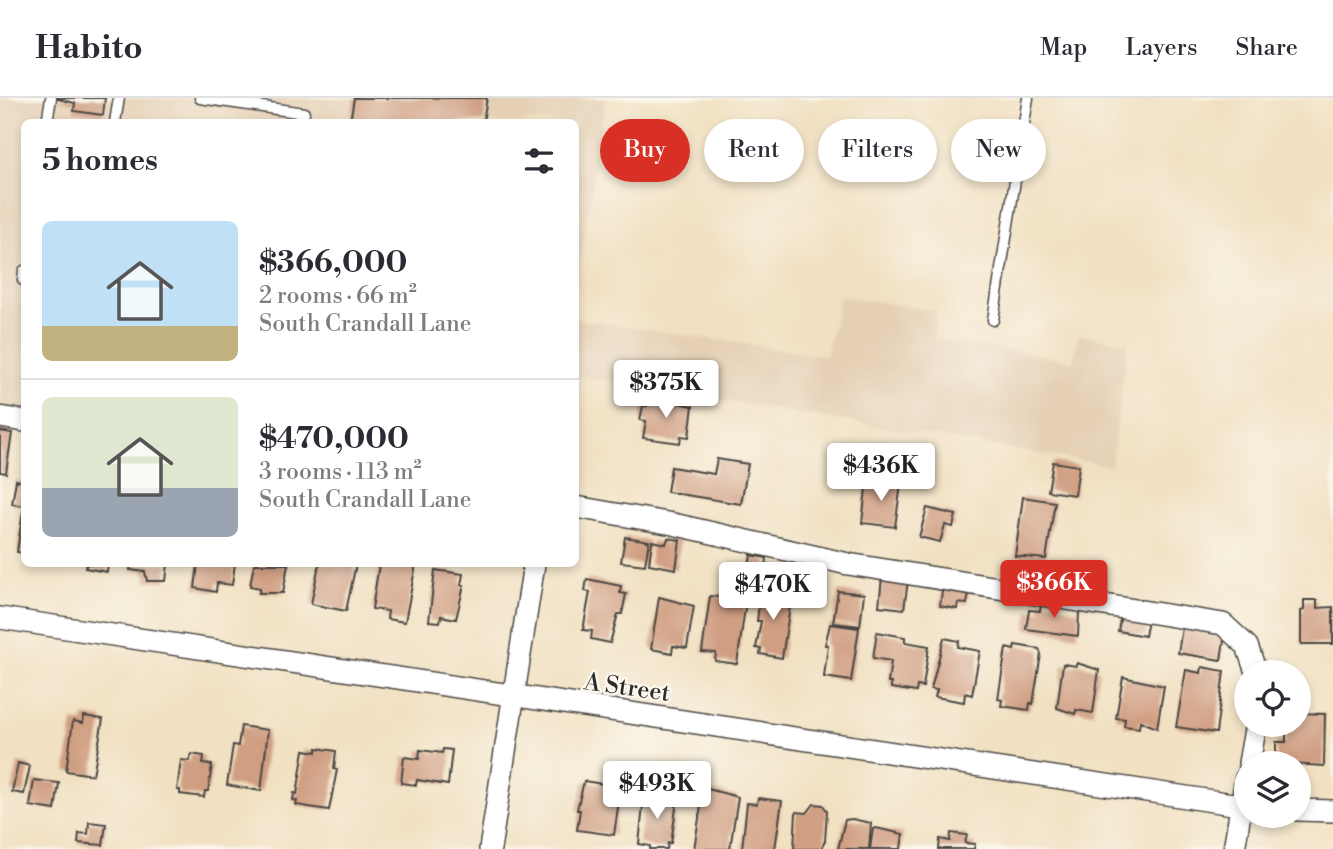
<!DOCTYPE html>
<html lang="en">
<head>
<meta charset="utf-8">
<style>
	:root { --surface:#fff; --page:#f2f2f3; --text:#2b2b33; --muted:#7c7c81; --line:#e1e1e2; --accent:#d93025 }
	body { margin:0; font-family:"Libre Bodoni",serif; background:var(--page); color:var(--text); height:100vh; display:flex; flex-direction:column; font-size:26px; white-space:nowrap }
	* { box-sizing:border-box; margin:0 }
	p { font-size:23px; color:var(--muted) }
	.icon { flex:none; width:38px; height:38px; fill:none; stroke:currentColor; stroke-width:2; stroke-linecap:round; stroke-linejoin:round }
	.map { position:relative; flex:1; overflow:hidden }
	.panel { position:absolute; left:21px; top:21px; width:558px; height:448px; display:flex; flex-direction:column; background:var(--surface); border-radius:10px; box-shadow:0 4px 10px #0003 }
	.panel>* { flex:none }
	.guide { position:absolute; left:600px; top:21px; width:626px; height:63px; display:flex; gap:14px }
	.tools { position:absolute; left:1234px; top:562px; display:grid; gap:14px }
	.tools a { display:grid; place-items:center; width:77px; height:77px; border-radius:50%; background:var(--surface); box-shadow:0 4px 10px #0003; font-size:35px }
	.price { position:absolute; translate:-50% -60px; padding:0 16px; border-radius:7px; background:#fff; color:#222; font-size:23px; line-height:46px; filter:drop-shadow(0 2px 4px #0008) }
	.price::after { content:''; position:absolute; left:50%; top:42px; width:21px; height:16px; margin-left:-10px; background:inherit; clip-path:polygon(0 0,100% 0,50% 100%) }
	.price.selected { background:var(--accent); color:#fff }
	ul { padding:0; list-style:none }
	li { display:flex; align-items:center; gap:21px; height:175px; padding:0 21px }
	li+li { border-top:2px solid var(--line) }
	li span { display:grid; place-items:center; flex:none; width:196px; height:140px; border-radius:10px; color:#555 }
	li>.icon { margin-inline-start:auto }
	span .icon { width:84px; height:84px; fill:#fffc; stroke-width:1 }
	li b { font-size:30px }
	h2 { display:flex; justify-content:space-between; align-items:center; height:84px; padding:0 21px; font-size:30px }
	.tag { padding:0 24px; border-radius:32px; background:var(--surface); box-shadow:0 4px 10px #0003; font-size:24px; line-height:63px }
	.tag.selected { background:var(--accent); color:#fff }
	header { display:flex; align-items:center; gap:42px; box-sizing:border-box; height:98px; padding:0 35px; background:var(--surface); border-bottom:2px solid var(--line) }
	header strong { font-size:33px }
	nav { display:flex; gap:38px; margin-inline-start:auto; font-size:24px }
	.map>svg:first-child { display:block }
</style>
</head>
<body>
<header>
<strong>Habito</strong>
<nav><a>Map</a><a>Layers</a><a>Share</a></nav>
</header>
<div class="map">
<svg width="1333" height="751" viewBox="0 0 1333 751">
	<rect width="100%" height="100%" fill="#fbf7ec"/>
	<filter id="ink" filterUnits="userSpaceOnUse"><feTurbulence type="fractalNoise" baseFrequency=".0143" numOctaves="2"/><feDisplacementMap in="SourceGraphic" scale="14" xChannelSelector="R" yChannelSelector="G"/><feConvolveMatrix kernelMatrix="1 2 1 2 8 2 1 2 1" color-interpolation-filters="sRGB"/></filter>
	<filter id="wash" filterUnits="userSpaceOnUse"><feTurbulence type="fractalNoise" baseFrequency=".00686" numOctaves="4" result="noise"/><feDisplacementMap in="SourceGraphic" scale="28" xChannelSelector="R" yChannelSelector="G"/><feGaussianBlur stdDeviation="1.57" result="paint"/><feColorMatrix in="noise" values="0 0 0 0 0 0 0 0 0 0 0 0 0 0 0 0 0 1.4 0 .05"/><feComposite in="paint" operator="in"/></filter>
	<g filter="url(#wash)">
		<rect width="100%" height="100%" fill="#f1e0c1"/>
		<!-- built -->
		<path fill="#e5d0b5" d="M0,0H606L576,190V24H24V323L0,319Z
			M840,198L937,213L933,240L1073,263L1078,237L1128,245L1111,368L576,278V221L826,258Z"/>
		<g id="blocks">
			<!-- building -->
			<path fill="#d09e82" d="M53,0H105L103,17L74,13L75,5Z
				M354,0H487L483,24H350Z
				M756,25L776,28L773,47L762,45L760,55L765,56L763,67L746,62L751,50H754Z
				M648,299L693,308L689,339L681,338L680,345L643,340L646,323L640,322L643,308H647Z
				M0,333L12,335L6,375L0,374Z
				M717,361L748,366L741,406L667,394L671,369L714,376Z
				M1053,364L1079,368L1075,397L1048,393Z
				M16,382L24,384V408L12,406Z
				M867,382L901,386L895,429L862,425Z
				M1023,399L1055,404L1046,461L1015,458Z
				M927,410L956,417L953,429L945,427L940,444L919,439Z
				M23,413H24V455L17,454Z
				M625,439L649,443L645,467L621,464Z
				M668,440L680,442L676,471L649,466L652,443L666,446Z
				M751,457L767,460L764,484L747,481Z
				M801,464L826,468L822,487L797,483Z
				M87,466H108L107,474L85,470Z
				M131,466H168L166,483H147L145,474L130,472Z
				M198,466H235L232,487L217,485L216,494L195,490Z
				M254,466H288L283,495H259L260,490L250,488Z
				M319,466H356L346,513L311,506Z
				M379,466H416L405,524L387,521L388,513L372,511Z
				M435,472L463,476L461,487H464L456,521L441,518L440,524L429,523Z
				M882,479L908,483L904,511L879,508Z
				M587,481L621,488L620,495L626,496L622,516H618L610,545L591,541L592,533L583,532L590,494L585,493Z
				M769,484L785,487L782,501L791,502L782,560L760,556L761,551L756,550L761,523H757L759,507L765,508Z
				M943,486L970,490L967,506L958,505L957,511L940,508Z
				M838,493L864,496L860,528L833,525Z
				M721,495L731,496L730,501L746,503L737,566L715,563L716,555L702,554L710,498L720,499Z
				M659,499L694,508L687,550L673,548L672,555L651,551Z
				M1042,502L1079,513L1078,538L1026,531L1029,512L1040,513Z
				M1304,502H1317V510L1333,509V546H1301V513L1304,512Z
				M1121,517L1148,522L1145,538L1118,533Z
				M830,526L859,530L851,583L824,579L828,547H825Z
				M1182,530L1225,536L1221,562L1178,555Z
				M877,534L905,539V544L929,548L923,589L917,588L916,594L891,590V585H888L891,563L873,560Z
				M944,540L959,543L958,549L980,553L972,597L965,595L964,604L935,599L937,592L931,591Z
				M1015,547L1039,551L1041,556L1033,606L1030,605L1029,612L1001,608L1002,602L998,601L1006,550L1014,552Z
				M1077,565L1099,572L1093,615L1076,612L1075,616L1057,610L1063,566L1076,568Z
				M1202,569L1224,573L1216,635L1176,629L1186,572L1201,575Z
				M1123,579L1164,588L1157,630L1140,623L1139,630L1124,628L1125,621L1116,620Z
				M1298,615L1325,616L1324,668L1276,665V644H1286V626H1298Z
				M84,618L103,621L93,677L66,673L73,623L83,625Z
				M241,628L268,632L261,693L227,687L233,647L238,648Z
				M317,650L336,653L334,671L337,672L329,712L296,707L297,703L293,702L294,695L297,696L304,652L317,654Z
				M443,651L452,652L448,687L417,682L416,687L401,685L404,659L419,661L420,652L442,655Z
				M191,656L204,658L203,666L212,667L208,693H205L204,699L180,696V692H177L181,662L190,663Z
				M18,665L30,668L24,696L12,694Z
				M34,682L59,685L55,712L30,708Z
				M584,683L621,689L614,737L577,732L580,712H577Z
				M704,690L738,699L730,751H694Z
				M648,691L663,693L662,700L677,703L671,745H668L667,751H650V748L639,746L644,698H647Z
				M758,700L782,703L775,751H742L747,705L757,706Z
				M814,706L823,707L827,713L825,743L821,751H794L796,714L807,715Z
				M852,721L871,725L869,751H838L845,722Z
				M89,724L106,726L103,747L78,745L79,735L88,736Z
				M876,730L903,736L901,751H870L873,731Z
				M951,735L967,737L965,745L975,746L974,751H939L940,741L950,743Z"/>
		</g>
	</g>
	<g filter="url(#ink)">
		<use href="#blocks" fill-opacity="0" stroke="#494642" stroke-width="2"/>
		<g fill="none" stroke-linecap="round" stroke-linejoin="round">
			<defs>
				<path id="service" d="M200,0L304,15
					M47,24L51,0
					M115,24L119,0
					M23,182L24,173
					M993,222L1028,0"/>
				<path id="minor" d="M0,319L24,323
					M576,409L673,426L848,466L1223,526L1247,548L1256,574
					M0,520L1246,708
					M1249,665L1256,626
					M1298,712L1333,713
					M490,751L534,466
					M1234,751L1246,680"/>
			</defs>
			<!-- service casing -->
			<use href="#service" stroke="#494642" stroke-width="13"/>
			<!-- minor casing -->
			<use href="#minor" stroke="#494642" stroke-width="24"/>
			<!-- service -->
			<use href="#service" stroke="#fff" stroke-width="10"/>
			<!-- minor -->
			<use href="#minor" stroke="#fff" stroke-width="21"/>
		</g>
	</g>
	<g text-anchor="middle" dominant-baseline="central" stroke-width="5" stroke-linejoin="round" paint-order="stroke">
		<!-- street labels -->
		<g font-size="24" fill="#2b2b2b" stroke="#fbf7ec">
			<text transform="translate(627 590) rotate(8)">A Street</text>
		</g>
	</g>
</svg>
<div class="tools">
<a><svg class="icon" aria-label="locate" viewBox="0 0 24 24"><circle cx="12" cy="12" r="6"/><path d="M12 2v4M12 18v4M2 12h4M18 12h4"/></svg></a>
<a><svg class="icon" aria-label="layers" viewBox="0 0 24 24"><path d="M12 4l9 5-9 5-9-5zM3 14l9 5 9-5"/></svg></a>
</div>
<b class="price" style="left:666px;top:322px">$375K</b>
<b class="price" style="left:881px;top:405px">$436K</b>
<b class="price selected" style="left:1054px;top:522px">$366K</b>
<b class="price" style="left:773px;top:524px">$470K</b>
<b class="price" style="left:657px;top:723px">$493K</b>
<div class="guide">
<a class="tag selected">Buy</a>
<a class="tag">Rent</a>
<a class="tag">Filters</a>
<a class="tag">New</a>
</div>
<section class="panel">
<h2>5 homes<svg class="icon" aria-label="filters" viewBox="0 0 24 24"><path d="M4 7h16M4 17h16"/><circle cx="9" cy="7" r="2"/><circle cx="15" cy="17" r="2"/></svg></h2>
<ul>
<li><span style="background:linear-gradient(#bfe0f5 75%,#c2b280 0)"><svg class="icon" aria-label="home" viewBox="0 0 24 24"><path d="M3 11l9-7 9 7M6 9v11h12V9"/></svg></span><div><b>$366,000</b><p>2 rooms · 66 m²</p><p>South Crandall Lane</p></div></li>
<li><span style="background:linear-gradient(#dfe7d0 65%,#9aa5b1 0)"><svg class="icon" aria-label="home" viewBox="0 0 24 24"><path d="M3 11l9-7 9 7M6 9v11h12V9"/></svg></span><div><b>$470,000</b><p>3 rooms · 113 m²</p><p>South Crandall Lane</p></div></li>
</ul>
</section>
</div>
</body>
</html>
